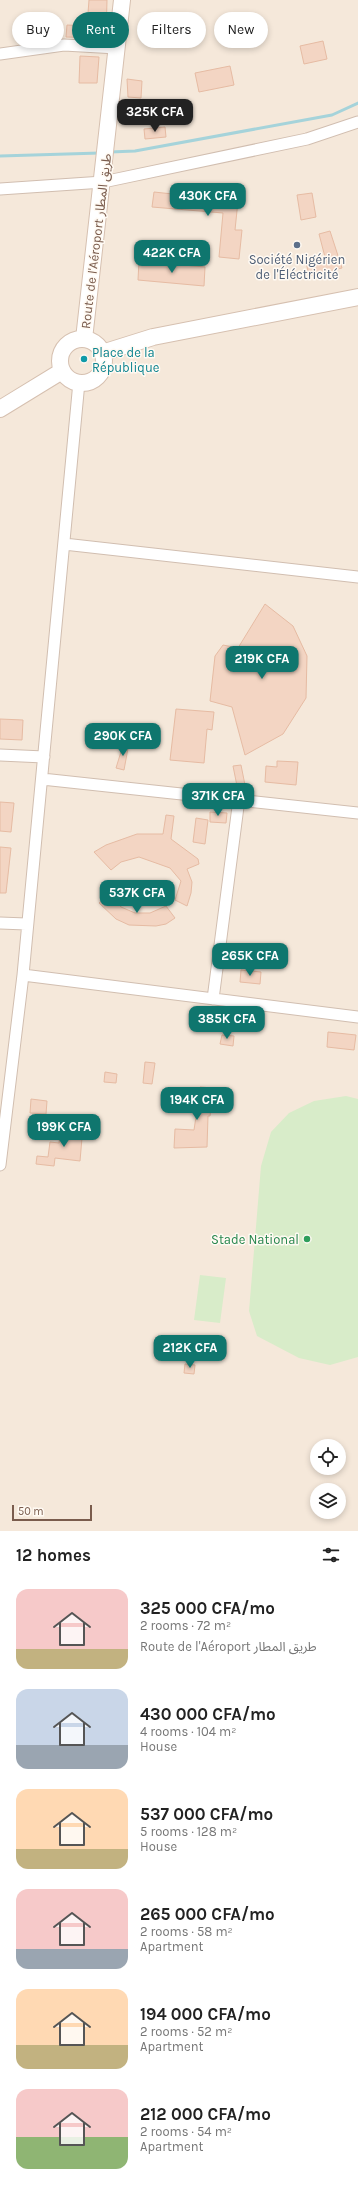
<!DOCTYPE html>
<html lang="en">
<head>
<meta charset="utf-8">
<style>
	:root { --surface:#fff; --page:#f6f6f6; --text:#222; --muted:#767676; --accent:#0f766e }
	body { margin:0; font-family:Karla,"Noto Sans Arabic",sans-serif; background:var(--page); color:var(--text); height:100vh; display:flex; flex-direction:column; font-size:15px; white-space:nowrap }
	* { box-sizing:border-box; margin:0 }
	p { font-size:13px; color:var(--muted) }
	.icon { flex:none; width:22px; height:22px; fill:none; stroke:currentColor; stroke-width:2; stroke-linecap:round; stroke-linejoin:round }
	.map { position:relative; height:1531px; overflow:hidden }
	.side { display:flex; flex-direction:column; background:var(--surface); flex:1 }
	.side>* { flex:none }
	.guide { position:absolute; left:12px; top:12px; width:334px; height:36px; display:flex; gap:8px }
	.tools { position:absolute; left:310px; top:1439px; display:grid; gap:8px }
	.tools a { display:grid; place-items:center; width:36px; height:36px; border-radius:50%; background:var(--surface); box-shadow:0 2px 6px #0003; font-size:20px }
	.scale { position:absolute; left:12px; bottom:10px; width:80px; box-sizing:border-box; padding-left:4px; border:2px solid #7a5c4d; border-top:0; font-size:11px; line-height:14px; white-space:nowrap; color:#7a5c4d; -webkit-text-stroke:3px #fffaf3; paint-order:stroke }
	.price { position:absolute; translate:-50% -34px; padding:0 9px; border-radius:8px; background:var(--accent); color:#fff; font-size:13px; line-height:26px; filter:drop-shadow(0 1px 2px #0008) }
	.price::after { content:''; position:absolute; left:50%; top:24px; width:12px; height:9px; margin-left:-6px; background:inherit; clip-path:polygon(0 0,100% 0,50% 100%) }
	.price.selected { background:#222; color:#fff }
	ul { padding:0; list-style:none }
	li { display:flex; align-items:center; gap:12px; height:100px; padding:0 16px }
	li span { display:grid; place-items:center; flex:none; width:112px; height:80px; border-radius:12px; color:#555 }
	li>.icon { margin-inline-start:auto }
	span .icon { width:48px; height:48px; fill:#fffc; stroke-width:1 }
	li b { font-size:17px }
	h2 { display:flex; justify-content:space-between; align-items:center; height:48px; padding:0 16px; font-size:17px }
	.pill { padding:0 14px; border-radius:18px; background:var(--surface); box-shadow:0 2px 6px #0003; font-size:14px; line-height:36px }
	.pill.selected { background:var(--accent); color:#fff }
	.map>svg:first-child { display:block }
</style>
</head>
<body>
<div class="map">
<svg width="358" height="1531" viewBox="0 0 358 1531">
	<rect width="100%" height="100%" fill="#fdf6ec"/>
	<!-- residential -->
	<path fill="#f5e8da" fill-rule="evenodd" d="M0,0H358V1531H0ZM317,1446H339V1468H317ZM317,1490H339V1512H317Z"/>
	<!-- green -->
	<path fill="#d8ecc9" d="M346,1096L358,1099V1357L330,1365L299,1358L257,1336L249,1311L261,1166L271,1132L289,1113L314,1101Z
		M200,1275L226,1278L220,1323L194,1320Z"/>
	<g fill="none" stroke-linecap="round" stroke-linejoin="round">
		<!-- stream -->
		<path stroke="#a5d3da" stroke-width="3" d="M110,152L135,151L332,115L358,103
			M0,156L100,153"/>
	</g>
	<!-- building -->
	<path fill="#f3d5c3" stroke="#e6bba3" d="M89,0H107L106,38L66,37L67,25L87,26Z
		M323,41L327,59L304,64L300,46Z
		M80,56L99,57L97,83H79Z
		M230,66L234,85L199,92L195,73Z
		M127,79L142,81L141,98L128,97Z
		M165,127L166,137L145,139L144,129Z
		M154,192L238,201L235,230H242L239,259L219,257L223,213L152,207Z
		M312,193L316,217L301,220L297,195Z
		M330,231L342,268L309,276L306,262L325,257L319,234Z
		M139,261L205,267L204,286L138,280Z
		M265,604L293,626L307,656L306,698L283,734L245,755L232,707L210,701L215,656L223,645L238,648Z
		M176,709L214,712L212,730L207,729L204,763L170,760Z
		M0,719L23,720L22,740L0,739Z
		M124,742L129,743L124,770L116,768Z
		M277,761L298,762L296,785L265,782L266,766L277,767Z
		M241,765L245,785L249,787L247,794L219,789L220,786H237L233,766Z
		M0,802L14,803L11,832L0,831Z
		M210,812L227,813L226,823L210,822Z
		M166,815L174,816L171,839L198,859L199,864L187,869L192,882L191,893L187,906L175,900L181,881L170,868L139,857L121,862L111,870L94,852L106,845L137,834H163Z
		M196,818L208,820L205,844L193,842Z
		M0,847L11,848L6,893H0Z
		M111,893L121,907L135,913H150L166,906L175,918L166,924L156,926L129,925L116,919L99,903Z
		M241,970L261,972L260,984L240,982Z
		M328,1032L356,1035L354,1050L327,1047Z
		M222,1035L234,1036L233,1046L220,1044Z
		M145,1062L155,1063L152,1084L143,1083Z
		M105,1072L117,1074L116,1083L104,1082Z
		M200,1087L213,1088L210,1116H208L207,1147L174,1148L175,1129L194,1130L197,1110L188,1109L190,1091H199Z
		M31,1099L47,1101L46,1114L30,1113Z
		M61,1128L79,1130L78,1138H82L80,1161L55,1158L54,1166L36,1164L37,1156L48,1157L50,1142L59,1143Z
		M185,1364L195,1365L194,1374L184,1373Z"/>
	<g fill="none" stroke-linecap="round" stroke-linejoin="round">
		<defs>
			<path id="street" d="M0,54L64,45L117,48
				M0,189L103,182L307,139L358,122
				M64,544L358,577
				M0,755L44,757
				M42,779L358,813
				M0,923L26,924
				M23,975L358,1017
				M213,999L239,799
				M0,1165L23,975L79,382"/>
			<path id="secondary" d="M84,339L122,0
				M60 361a22 22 0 1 1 44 0a22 22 0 1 1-44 0Z
				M102,353L153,337L358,297
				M0,409L62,371"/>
		</defs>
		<!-- street casing -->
		<use href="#street" stroke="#d1beb0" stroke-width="13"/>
		<!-- secondary casing -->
		<use href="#secondary" stroke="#d6c0b0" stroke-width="18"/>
		<!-- street -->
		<use href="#street" stroke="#fff" stroke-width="11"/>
		<!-- secondary -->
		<use href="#secondary" stroke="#fff" stroke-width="16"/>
	</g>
	<!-- markers -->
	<circle fill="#5c6f8a" stroke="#fffaf3" stroke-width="1.5" cx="297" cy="245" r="4"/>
	<circle fill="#0f9aa8" stroke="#fffaf3" stroke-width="1.5" cx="84" cy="359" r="4"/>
	<circle fill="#2e9e5b" stroke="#fffaf3" stroke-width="1.5" cx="307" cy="1239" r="4"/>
	<g text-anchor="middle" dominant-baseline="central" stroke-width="3" stroke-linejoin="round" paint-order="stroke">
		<!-- street labels -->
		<g font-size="13" fill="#7a5c4d" stroke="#fffaf3">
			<text transform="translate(96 241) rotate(-83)">Route de l'Aéroport طريق المطار</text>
		</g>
		<!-- service labels -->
		<g font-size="13" fill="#4e5e75" stroke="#fffaf3">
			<text x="297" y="259">Société Nigérien<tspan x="297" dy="15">de l'Éléctricité</tspan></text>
		</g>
		<!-- culture labels -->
		<g font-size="13" fill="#0d838f" stroke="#fffaf3" text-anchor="start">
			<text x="92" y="352">Place de la<tspan x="92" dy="15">République</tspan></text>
		</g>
		<!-- leisure labels -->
		<g font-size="13" fill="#27864d" stroke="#fffaf3" text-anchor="end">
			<text x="299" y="1239">Stade National</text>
		</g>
	</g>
</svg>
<div class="tools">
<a><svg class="icon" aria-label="locate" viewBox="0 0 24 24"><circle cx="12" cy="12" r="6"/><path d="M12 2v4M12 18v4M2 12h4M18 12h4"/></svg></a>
<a><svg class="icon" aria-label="layers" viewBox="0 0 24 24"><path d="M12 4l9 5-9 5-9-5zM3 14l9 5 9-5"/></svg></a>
</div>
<div class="scale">50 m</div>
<b class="price selected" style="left:155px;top:133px">325K CFA</b>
<b class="price" style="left:208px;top:217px">430K CFA</b>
<b class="price" style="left:172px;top:274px">422K CFA</b>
<b class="price" style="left:262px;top:680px">219K CFA</b>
<b class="price" style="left:123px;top:757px">290K CFA</b>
<b class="price" style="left:218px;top:817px">371K CFA</b>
<b class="price" style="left:137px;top:914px">537K CFA</b>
<b class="price" style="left:250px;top:977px">265K CFA</b>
<b class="price" style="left:227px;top:1040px">385K CFA</b>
<b class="price" style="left:197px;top:1121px">194K CFA</b>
<b class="price" style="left:64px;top:1148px">199K CFA</b>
<b class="price" style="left:190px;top:1369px">212K CFA</b>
<div class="guide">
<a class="pill">Buy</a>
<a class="pill selected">Rent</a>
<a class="pill">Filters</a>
<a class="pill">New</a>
</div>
</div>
<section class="side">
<h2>12 homes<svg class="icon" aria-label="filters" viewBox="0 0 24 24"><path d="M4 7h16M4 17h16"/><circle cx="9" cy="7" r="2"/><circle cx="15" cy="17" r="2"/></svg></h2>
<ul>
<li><span style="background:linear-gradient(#f6c9c9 75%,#c2b280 0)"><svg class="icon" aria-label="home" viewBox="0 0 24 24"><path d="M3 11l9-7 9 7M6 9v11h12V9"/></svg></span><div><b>325 000 CFA/mo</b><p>2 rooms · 72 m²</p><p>Route de l'Aéroport طريق المطار</p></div></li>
<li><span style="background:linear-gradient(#c9d6e8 70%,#9aa5b1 0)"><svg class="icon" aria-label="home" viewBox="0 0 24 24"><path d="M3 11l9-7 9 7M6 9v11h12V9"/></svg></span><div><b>430 000 CFA/mo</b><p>4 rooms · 104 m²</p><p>House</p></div></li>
<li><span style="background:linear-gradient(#ffd9b3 75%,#c2b280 0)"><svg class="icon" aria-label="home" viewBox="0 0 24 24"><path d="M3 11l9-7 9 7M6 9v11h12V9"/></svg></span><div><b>537 000 CFA/mo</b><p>5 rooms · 128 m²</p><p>House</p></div></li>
<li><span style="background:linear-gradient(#f6c9c9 75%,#9aa5b1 0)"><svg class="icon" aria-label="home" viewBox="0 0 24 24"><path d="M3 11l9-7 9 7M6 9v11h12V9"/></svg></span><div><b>265 000 CFA/mo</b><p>2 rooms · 58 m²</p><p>Apartment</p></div></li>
<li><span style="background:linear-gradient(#ffd9b3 70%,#c2b280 0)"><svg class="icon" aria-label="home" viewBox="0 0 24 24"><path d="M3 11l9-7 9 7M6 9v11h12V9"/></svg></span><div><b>194 000 CFA/mo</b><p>2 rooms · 52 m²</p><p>Apartment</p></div></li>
<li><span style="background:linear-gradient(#f6c9c9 60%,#8fb573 0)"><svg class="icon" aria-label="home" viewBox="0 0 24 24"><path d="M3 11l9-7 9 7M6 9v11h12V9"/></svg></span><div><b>212 000 CFA/mo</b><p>2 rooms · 54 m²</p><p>Apartment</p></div></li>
</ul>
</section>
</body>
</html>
